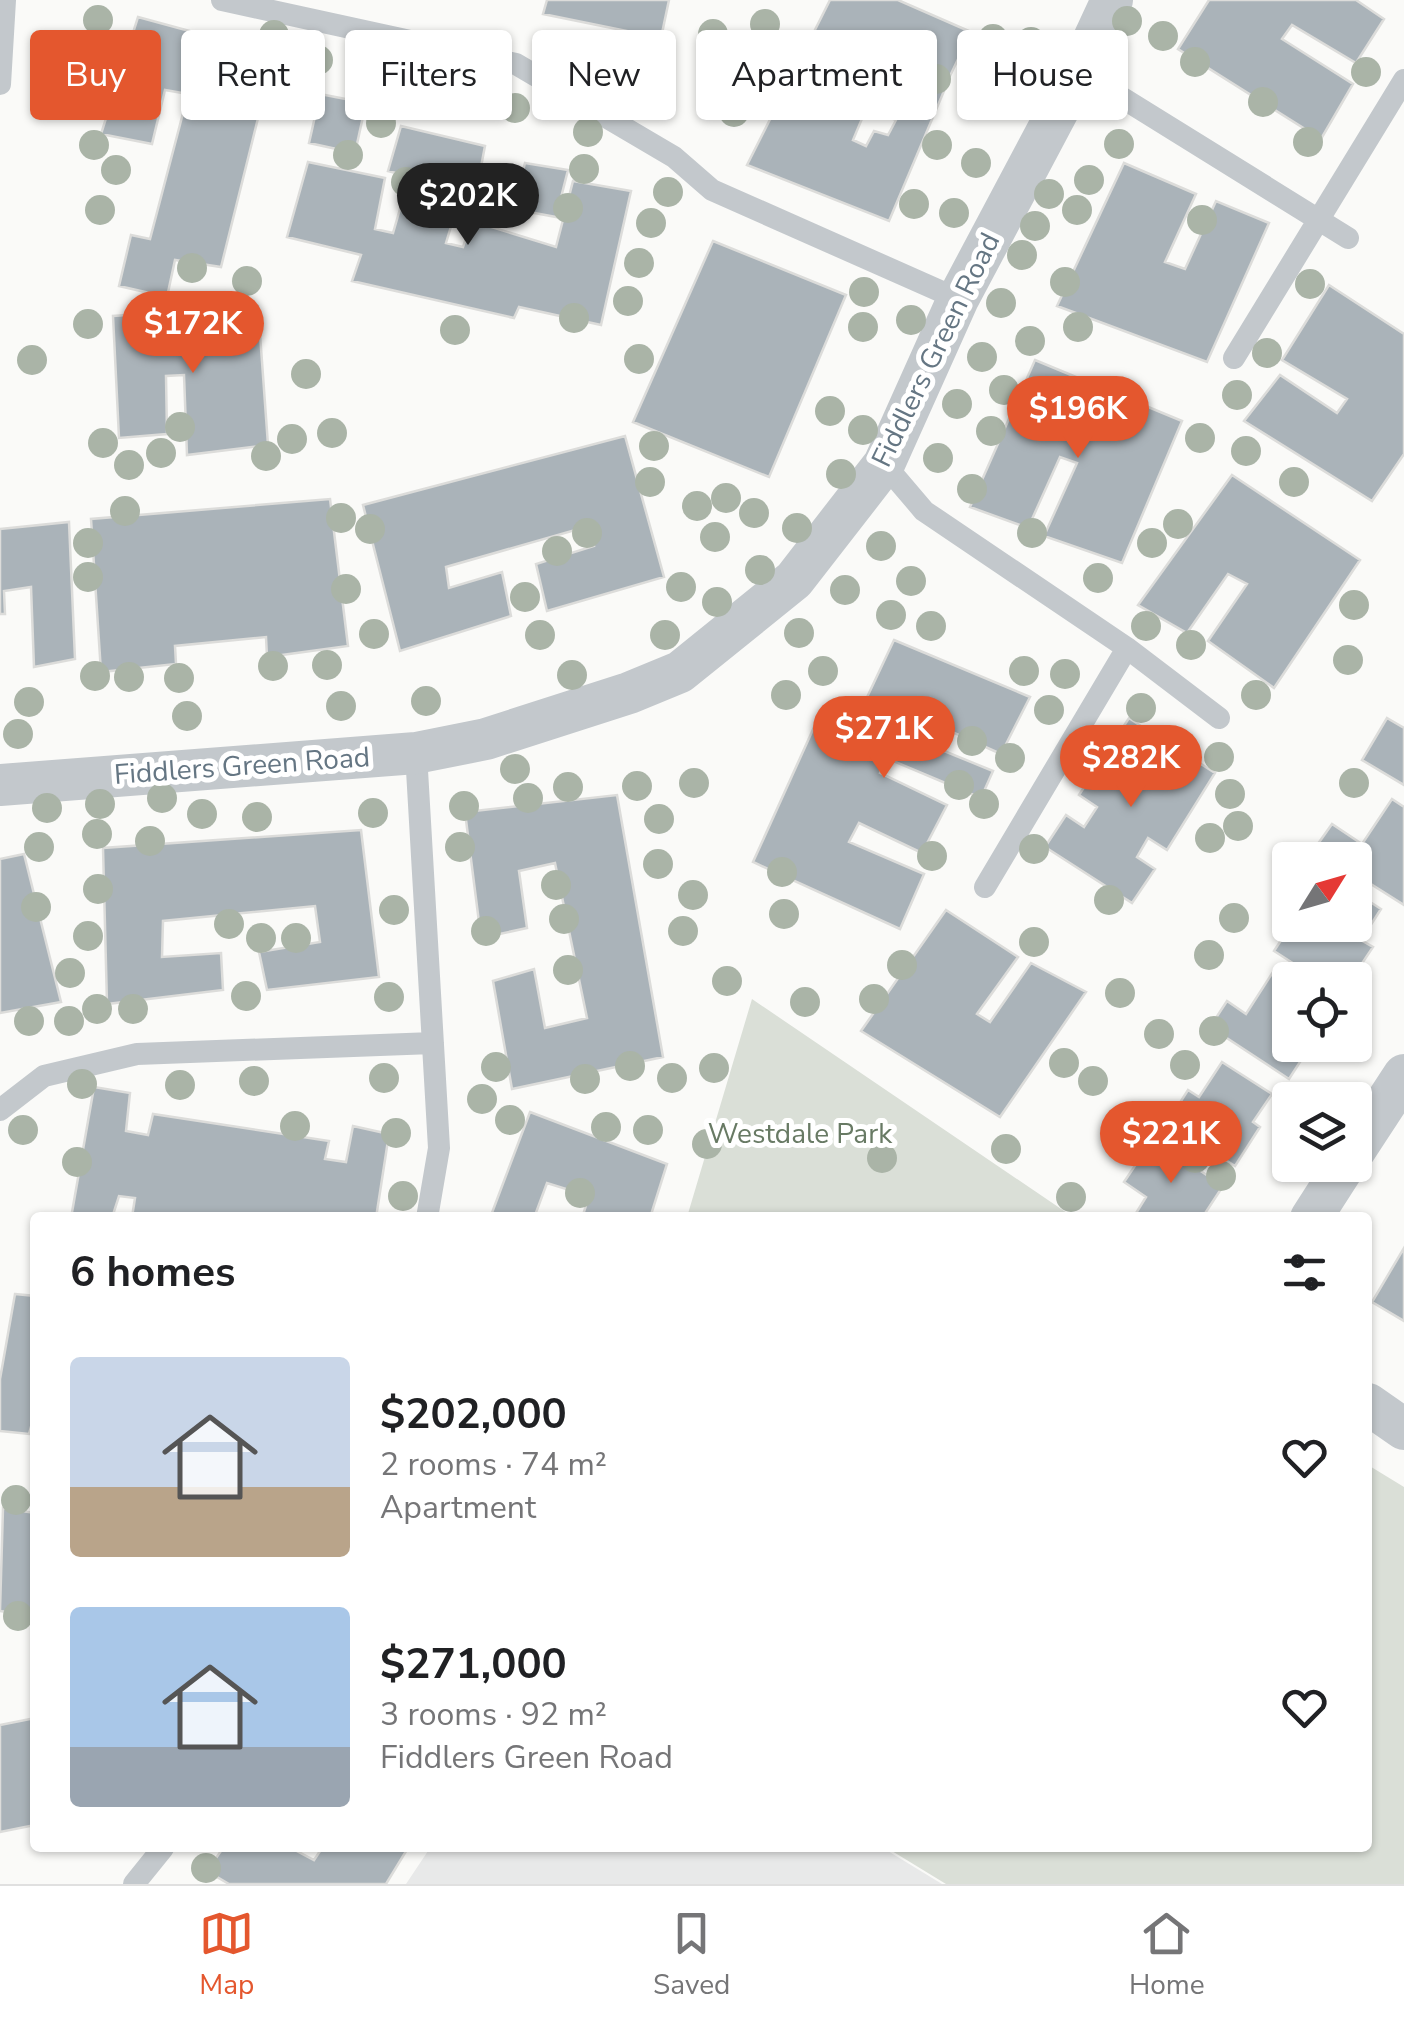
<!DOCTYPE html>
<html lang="en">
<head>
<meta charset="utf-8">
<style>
	:root { --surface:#fff; --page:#f6f6f6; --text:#202124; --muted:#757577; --line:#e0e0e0; --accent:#e4572e }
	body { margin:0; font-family:"Nunito Sans",sans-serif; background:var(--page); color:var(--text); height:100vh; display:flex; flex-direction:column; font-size:38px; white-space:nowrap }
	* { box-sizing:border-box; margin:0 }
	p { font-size:32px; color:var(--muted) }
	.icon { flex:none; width:55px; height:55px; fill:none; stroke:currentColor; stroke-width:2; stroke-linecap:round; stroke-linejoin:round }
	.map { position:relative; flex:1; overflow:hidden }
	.sheet { position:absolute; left:30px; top:1212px; width:1342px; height:640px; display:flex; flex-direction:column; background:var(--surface); border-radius:10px; box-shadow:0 2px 8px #0004 }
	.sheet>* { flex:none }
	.top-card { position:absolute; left:30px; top:30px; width:1345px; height:90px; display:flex; gap:20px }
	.needle { width:65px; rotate:53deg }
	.controls { position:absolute; left:1272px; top:842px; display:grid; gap:20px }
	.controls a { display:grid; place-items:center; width:100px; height:100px; border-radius:10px; background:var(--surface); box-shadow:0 2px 8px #0004; font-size:50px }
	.price { position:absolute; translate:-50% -85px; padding:0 22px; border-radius:35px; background:var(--accent); color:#fff; font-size:32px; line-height:65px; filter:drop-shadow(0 2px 5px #0008) }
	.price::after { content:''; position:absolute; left:50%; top:60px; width:30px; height:22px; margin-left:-15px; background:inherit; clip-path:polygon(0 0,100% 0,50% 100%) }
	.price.active { background:#222; color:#fff }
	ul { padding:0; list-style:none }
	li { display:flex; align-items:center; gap:30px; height:250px; padding:0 40px }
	li span { display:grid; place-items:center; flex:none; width:280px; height:200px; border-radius:10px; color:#555 }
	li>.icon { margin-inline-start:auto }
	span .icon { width:120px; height:120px; fill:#fffc; stroke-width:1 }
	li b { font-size:42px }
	h2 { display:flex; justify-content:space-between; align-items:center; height:120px; padding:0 40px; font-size:42px }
	.tag { padding:0 35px; border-radius:10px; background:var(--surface); box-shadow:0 2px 8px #0004; font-size:35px; line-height:90px }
	.tag.active { background:var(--accent); color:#fff }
	.dock { display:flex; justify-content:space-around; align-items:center; height:140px; border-top:2px solid var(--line); background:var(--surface); font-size:28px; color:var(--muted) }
	.dock a { display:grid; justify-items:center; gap:5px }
	.dock .active { color:var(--accent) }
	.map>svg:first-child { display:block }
</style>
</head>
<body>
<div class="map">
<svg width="1404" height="1884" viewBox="0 0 1404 1884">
	<rect width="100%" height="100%" fill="#fafaf8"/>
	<!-- built -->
	<path fill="#e8e9e9" d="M430,1848H883L942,1884H406Z"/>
	<!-- green -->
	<path fill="#dadfd7" d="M752,999L1073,1217H687Z
		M1368,1465L1404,1487V1884H946L887,1848H1368Z"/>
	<!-- building -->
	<path fill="#aab3b9" stroke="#dcdcda" stroke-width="2.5" d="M547,0H669L661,38L543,14Z
		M830,0H898L971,32L950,76L890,52L853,140L866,146L874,131L888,135L896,120L881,114L900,75L944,91L889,221L747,165Z
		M1209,0H1356L1384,19L1356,63L1292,25L1282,39L1353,84L1321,139L1178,49Z
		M138,17L274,54L221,267L175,260L167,297L119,286L131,235L150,239L188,94L165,90L152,144L101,134Z
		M320,94L366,103L355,153L309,143Z
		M401,126L485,146L476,193L388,171Z
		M308,162L385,178L375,229L393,233L402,202L455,213L446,243L463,247L472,221L556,247L573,181L631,191L601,325L519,307L514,318L352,281L361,255L287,237Z
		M525,163L568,170L556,217L513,209Z
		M1124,163L1196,194L1165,262L1185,269L1216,201L1269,223L1207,362L1057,306Z
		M713,241L846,295L769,477L633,422Z
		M1329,285L1404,334V454L1372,501L1244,421L1280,375L1337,413L1347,399L1282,360Z
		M258,306L268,445L187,455L184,375L166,376L167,434L119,438L113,316Z
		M1035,360L1182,421L1122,563L1044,536L1077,463L1060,457L1028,528L970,507Z
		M625,436L664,577L547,611L536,564L594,546L589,526L446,567L449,588L502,572L511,616L400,651L363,505Z
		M1232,475L1360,560L1274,688L1208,641L1247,584L1228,574L1187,633L1138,605Z
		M330,499L348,646L267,657L266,637L175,646L176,664L101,672L91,519Z
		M69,522L75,659L34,667L31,587L4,591L5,614H0V529Z
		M894,640L1030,697L1001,754L937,725L927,744L993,771L981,798L886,758L880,773L947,805L922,853L859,823L849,842L924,874L900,929L753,862L820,714L852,729Z
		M1129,718L1154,735L1152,739L1184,760L1187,755L1215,773L1167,850L1148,838L1137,857L1155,869L1132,903L1045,847L1066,815L1084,827L1097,807L1079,795Z
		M1387,718L1404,728V785L1362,760Z
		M617,795L663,1057L512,1089L493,981L534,969L545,1028L587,1018L555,863L519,871L527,928L481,938L465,812Z
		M1392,799L1404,807V905L1355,874V860H1334L1315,848L1332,824L1362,844Z
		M361,830L379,977L267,990L259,952L320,942L315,906L163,921L162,957L221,953L223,990L107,1004L103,848Z
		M24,854L61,1002L0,1013V859Z
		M1355,892L1381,909L1361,940L1373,947L1351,980H1319L1274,951L1291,925H1355Z
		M946,910L1018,957L977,1014L990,1022L1031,963L1086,992L1000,1117L861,1031Z
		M1273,972L1290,983V1045H1311L1289,1079L1210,1027L1227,1001L1246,1014Z
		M1222,1062L1272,1094L1253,1122L1260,1127L1235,1166L1167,1123L1188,1090L1199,1097Z
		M94,1087L130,1093L126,1131L148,1135L153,1114L329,1141L325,1159L346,1162L353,1126L389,1134L376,1218H136L132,1217L135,1198L119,1196L112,1218H71Z
		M530,1112L667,1164L650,1218H582L589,1196L547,1183L534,1218H490Z
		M1153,1139L1223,1186L1202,1218H1133L1146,1197L1124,1182Z
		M1404,1248V1321L1372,1302Z
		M15,1294L35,1296V1412L29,1434L0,1431V1379Z
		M3,1508L35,1513V1616L0,1611Z
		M35,1718V1825L0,1832V1725Z
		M223,1848H291L314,1860L322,1848H408L386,1884H229L207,1871Z"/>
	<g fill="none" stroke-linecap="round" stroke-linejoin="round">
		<!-- lane -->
		<path stroke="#c3c8cc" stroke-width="22" d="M222,0L516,64L674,157L712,190L958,299
			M1079,71L1348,238
			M0,84L5,0
			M1234,358L1404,80
			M884,464L924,511L1127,648L1219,718
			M416,753L439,1148L427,1218
			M985,887L1127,648
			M0,1110L44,1076L137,1054L433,1043
			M134,1884L163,1848"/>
		<!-- street -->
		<path stroke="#c3c8cc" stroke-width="42" d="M0,785L416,753L486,739L629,693L680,672L794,580L884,464L958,299L1079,71L1112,0
			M1355,1150L1404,1075
			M1311,1218L1345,1165
			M1368,1404L1404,1429"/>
	</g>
	<!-- trees -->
	<g fill="#aab4a7">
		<circle cx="98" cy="20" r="15"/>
		<circle cx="1127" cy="21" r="15"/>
		<circle cx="765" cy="24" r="15"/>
		<circle cx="713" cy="34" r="15"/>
		<circle cx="274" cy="35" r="15"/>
		<circle cx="1163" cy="36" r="15"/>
		<circle cx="993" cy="39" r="15"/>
		<circle cx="1031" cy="42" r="15"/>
		<circle cx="631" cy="55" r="15"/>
		<circle cx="909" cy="57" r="15"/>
		<circle cx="318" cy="60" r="15"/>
		<circle cx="1195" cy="62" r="15"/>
		<circle cx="1366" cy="72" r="15"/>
		<circle cx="399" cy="75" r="15"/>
		<circle cx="742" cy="76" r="15"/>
		<circle cx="936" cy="79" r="15"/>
		<circle cx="975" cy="80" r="15"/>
		<circle cx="888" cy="93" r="15"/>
		<circle cx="1004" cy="100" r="15"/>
		<circle cx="1263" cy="102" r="15"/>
		<circle cx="515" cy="108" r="15"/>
		<circle cx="734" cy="112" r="15"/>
		<circle cx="381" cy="123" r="15"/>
		<circle cx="588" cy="132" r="15"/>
		<circle cx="1308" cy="142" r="15"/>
		<circle cx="1119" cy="144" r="15"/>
		<circle cx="94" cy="145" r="15"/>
		<circle cx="937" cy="145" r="15"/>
		<circle cx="348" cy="155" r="15"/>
		<circle cx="976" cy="163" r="15"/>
		<circle cx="584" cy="169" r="15"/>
		<circle cx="116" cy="170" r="15"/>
		<circle cx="1089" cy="180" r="15"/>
		<circle cx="406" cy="182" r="15"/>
		<circle cx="500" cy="187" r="15"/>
		<circle cx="668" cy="192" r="15"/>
		<circle cx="1049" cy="194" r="15"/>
		<circle cx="443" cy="203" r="15"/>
		<circle cx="914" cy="204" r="15"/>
		<circle cx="568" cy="208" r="15"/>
		<circle cx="100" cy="210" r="15"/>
		<circle cx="1077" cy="210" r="15"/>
		<circle cx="954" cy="213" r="15"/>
		<circle cx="1202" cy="220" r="15"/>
		<circle cx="651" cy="223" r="15"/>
		<circle cx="1035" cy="226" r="15"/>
		<circle cx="1022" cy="255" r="15"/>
		<circle cx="639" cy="263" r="15"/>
		<circle cx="192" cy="268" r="15"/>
		<circle cx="247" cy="281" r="15"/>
		<circle cx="1065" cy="282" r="15"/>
		<circle cx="1310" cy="284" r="15"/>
		<circle cx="864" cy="292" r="15"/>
		<circle cx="628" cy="301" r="15"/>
		<circle cx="1001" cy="303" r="15"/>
		<circle cx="574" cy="318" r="15"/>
		<circle cx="911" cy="320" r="15"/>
		<circle cx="88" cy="324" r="15"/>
		<circle cx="863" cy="327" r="15"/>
		<circle cx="1078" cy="327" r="15"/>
		<circle cx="455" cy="330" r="15"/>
		<circle cx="1030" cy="341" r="15"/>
		<circle cx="1267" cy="353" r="15"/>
		<circle cx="982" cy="357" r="15"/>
		<circle cx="639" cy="359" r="15"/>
		<circle cx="32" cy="360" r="15"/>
		<circle cx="306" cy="374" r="15"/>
		<circle cx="1004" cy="390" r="15"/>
		<circle cx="1237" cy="395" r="15"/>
		<circle cx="957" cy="404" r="15"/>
		<circle cx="830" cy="411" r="15"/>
		<circle cx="180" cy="427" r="15"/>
		<circle cx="863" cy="430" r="15"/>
		<circle cx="991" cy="431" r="15"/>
		<circle cx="332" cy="433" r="15"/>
		<circle cx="1200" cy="438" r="15"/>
		<circle cx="292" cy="439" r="15"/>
		<circle cx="103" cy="443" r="15"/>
		<circle cx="654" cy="446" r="15"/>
		<circle cx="1246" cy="451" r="15"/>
		<circle cx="161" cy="453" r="15"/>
		<circle cx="266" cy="456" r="15"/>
		<circle cx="938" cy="458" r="15"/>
		<circle cx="129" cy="465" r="15"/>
		<circle cx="841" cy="474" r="15"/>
		<circle cx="650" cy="482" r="15"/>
		<circle cx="1294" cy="482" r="15"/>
		<circle cx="972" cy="489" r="15"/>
		<circle cx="726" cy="498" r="15"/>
		<circle cx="697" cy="506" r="15"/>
		<circle cx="125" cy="511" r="15"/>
		<circle cx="754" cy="513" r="15"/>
		<circle cx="341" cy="518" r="15"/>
		<circle cx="1178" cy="524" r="15"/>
		<circle cx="797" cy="528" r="15"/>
		<circle cx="370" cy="529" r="15"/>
		<circle cx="587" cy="533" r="15"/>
		<circle cx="1032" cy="533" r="15"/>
		<circle cx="715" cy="537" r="15"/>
		<circle cx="88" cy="543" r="15"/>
		<circle cx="1152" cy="543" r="15"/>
		<circle cx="881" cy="546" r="15"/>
		<circle cx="557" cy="551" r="15"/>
		<circle cx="760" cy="570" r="15"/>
		<circle cx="88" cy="577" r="15"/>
		<circle cx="1098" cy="578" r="15"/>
		<circle cx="911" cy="581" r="15"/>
		<circle cx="681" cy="587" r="15"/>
		<circle cx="346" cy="589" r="15"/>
		<circle cx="845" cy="590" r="15"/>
		<circle cx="525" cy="597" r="15"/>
		<circle cx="717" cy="602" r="15"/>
		<circle cx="1354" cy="605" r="15"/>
		<circle cx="891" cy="615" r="15"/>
		<circle cx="931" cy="626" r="15"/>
		<circle cx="1146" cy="626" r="15"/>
		<circle cx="799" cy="633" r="15"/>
		<circle cx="374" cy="634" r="15"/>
		<circle cx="540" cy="635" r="15"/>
		<circle cx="665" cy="635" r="15"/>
		<circle cx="1191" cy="645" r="15"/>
		<circle cx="1348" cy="660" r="15"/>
		<circle cx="327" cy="665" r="15"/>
		<circle cx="273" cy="666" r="15"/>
		<circle cx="823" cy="671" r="15"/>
		<circle cx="1024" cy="671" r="15"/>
		<circle cx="1065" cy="674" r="15"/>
		<circle cx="572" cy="675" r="15"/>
		<circle cx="95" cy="676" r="15"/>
		<circle cx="129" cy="677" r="15"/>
		<circle cx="179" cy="678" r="15"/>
		<circle cx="786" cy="695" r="15"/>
		<circle cx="1256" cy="695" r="15"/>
		<circle cx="426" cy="701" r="15"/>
		<circle cx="29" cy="702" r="15"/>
		<circle cx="341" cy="706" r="15"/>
		<circle cx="1141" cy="708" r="15"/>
		<circle cx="1049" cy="710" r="15"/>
		<circle cx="187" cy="716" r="15"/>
		<circle cx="18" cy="734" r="15"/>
		<circle cx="972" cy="741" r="15"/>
		<circle cx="1219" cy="757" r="15"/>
		<circle cx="1010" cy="758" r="15"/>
		<circle cx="515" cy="769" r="15"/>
		<circle cx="694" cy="783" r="15"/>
		<circle cx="1354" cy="783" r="15"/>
		<circle cx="959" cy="785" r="15"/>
		<circle cx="637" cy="786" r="15"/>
		<circle cx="568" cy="787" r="15"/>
		<circle cx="1230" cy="794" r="15"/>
		<circle cx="162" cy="798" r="15"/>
		<circle cx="528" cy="798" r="15"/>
		<circle cx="100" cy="804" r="15"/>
		<circle cx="984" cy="804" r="15"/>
		<circle cx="464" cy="806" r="15"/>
		<circle cx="47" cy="808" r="15"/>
		<circle cx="373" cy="813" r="15"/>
		<circle cx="202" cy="814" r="15"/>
		<circle cx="257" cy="817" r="15"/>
		<circle cx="659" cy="819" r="15"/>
		<circle cx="1238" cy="826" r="15"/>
		<circle cx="97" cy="834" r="15"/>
		<circle cx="1210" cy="838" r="15"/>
		<circle cx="150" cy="841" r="15"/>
		<circle cx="39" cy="847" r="15"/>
		<circle cx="460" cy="847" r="15"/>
		<circle cx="1034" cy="849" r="15"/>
		<circle cx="932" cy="856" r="15"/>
		<circle cx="658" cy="864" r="15"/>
		<circle cx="782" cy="872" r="15"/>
		<circle cx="556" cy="885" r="15"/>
		<circle cx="98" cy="889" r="15"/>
		<circle cx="693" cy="895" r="15"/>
		<circle cx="1109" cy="900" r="15"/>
		<circle cx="36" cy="907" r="15"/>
		<circle cx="394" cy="910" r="15"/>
		<circle cx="784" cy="914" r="15"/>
		<circle cx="1234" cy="918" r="15"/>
		<circle cx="564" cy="919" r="15"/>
		<circle cx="229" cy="924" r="15"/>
		<circle cx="486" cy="931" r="15"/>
		<circle cx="683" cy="931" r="15"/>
		<circle cx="88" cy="936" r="15"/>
		<circle cx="261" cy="938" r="15"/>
		<circle cx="296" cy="938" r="15"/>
		<circle cx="1034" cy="942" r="15"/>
		<circle cx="1209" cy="955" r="15"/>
		<circle cx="902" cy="965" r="15"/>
		<circle cx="568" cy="970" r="15"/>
		<circle cx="70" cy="973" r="15"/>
		<circle cx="727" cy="981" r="15"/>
		<circle cx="1120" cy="993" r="15"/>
		<circle cx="246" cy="996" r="15"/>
		<circle cx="389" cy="997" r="15"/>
		<circle cx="874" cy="999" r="15"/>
		<circle cx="805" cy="1002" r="15"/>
		<circle cx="97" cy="1009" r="15"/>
		<circle cx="133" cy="1009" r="15"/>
		<circle cx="29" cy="1021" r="15"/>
		<circle cx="69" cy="1021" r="15"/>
		<circle cx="1214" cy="1031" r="15"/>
		<circle cx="1159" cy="1034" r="15"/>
		<circle cx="1064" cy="1063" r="15"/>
		<circle cx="1185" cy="1065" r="15"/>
		<circle cx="630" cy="1066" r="15"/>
		<circle cx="496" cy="1067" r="15"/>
		<circle cx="714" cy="1068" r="15"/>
		<circle cx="384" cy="1078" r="15"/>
		<circle cx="672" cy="1078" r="15"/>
		<circle cx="585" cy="1079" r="15"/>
		<circle cx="254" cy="1081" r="15"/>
		<circle cx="1093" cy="1081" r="15"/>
		<circle cx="82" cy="1084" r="15"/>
		<circle cx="180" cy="1085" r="15"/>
		<circle cx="482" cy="1099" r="15"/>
		<circle cx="510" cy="1120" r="15"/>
		<circle cx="295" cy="1126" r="15"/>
		<circle cx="606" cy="1127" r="15"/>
		<circle cx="23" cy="1130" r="15"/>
		<circle cx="648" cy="1130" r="15"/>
		<circle cx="396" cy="1133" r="15"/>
		<circle cx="707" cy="1144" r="15"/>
		<circle cx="1006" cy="1149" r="15"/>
		<circle cx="882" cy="1158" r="15"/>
		<circle cx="1195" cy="1158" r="15"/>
		<circle cx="77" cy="1162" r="15"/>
		<circle cx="1221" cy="1176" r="15"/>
		<circle cx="580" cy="1193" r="15"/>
		<circle cx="403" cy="1196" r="15"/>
		<circle cx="1071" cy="1197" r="15"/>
		<circle cx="16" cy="1500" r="15"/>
		<circle cx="18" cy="1616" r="15"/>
		<circle cx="206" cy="1868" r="15"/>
	</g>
	<g text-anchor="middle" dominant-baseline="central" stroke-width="10" stroke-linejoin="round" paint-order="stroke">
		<!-- street labels -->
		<g font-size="28" fill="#657683" stroke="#fff">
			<text transform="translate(936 350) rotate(-64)">Fiddlers Green Road</text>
			<text transform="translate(242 766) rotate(-4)">Fiddlers Green Road</text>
		</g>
		<!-- park labels -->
		<g font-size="28" fill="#687a64" stroke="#fff">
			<text x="800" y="1134">Westdale Park</text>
		</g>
	</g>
</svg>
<div class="controls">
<a><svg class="needle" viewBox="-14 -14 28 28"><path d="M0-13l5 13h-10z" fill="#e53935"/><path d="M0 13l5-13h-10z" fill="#757577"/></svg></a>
<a><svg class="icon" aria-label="locate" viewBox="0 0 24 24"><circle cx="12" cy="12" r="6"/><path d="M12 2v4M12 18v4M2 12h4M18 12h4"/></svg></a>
<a><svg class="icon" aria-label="layers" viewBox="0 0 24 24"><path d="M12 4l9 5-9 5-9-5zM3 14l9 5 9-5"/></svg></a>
</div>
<b class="price active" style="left:468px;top:248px">$202K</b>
<b class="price" style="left:193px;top:376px">$172K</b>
<b class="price" style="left:1078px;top:461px">$196K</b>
<b class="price" style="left:884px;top:781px">$271K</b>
<b class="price" style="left:1131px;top:810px">$282K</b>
<b class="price" style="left:1171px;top:1186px">$221K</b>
<div class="top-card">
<a class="tag active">Buy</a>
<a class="tag">Rent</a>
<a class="tag">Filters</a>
<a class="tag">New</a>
<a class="tag">Apartment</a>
<a class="tag">House</a>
</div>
<section class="sheet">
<h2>6 homes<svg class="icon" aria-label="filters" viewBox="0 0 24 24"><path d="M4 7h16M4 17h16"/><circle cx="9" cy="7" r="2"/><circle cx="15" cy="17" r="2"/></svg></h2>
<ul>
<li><span style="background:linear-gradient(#c9d6e8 65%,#b9a48a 0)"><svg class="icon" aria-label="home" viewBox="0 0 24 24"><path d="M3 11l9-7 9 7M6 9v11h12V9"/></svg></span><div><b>$202,000</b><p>2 rooms · 74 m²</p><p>Apartment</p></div><svg class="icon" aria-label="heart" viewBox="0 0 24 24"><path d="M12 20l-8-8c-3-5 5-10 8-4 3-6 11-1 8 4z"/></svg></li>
<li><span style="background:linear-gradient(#a9c7e8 70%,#9aa5b1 0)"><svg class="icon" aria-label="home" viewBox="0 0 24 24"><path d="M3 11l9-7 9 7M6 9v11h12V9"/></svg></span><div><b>$271,000</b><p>3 rooms · 92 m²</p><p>Fiddlers Green Road</p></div><svg class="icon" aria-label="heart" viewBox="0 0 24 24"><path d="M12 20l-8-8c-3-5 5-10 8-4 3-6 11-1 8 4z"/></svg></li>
</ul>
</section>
</div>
<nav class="dock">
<a class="active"><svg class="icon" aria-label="map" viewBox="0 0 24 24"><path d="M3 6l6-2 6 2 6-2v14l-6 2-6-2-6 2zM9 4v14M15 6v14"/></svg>Map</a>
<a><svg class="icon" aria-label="saved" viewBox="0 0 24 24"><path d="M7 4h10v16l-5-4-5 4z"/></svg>Saved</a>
<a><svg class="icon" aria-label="home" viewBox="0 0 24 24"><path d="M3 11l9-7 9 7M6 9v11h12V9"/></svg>Home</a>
</nav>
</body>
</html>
